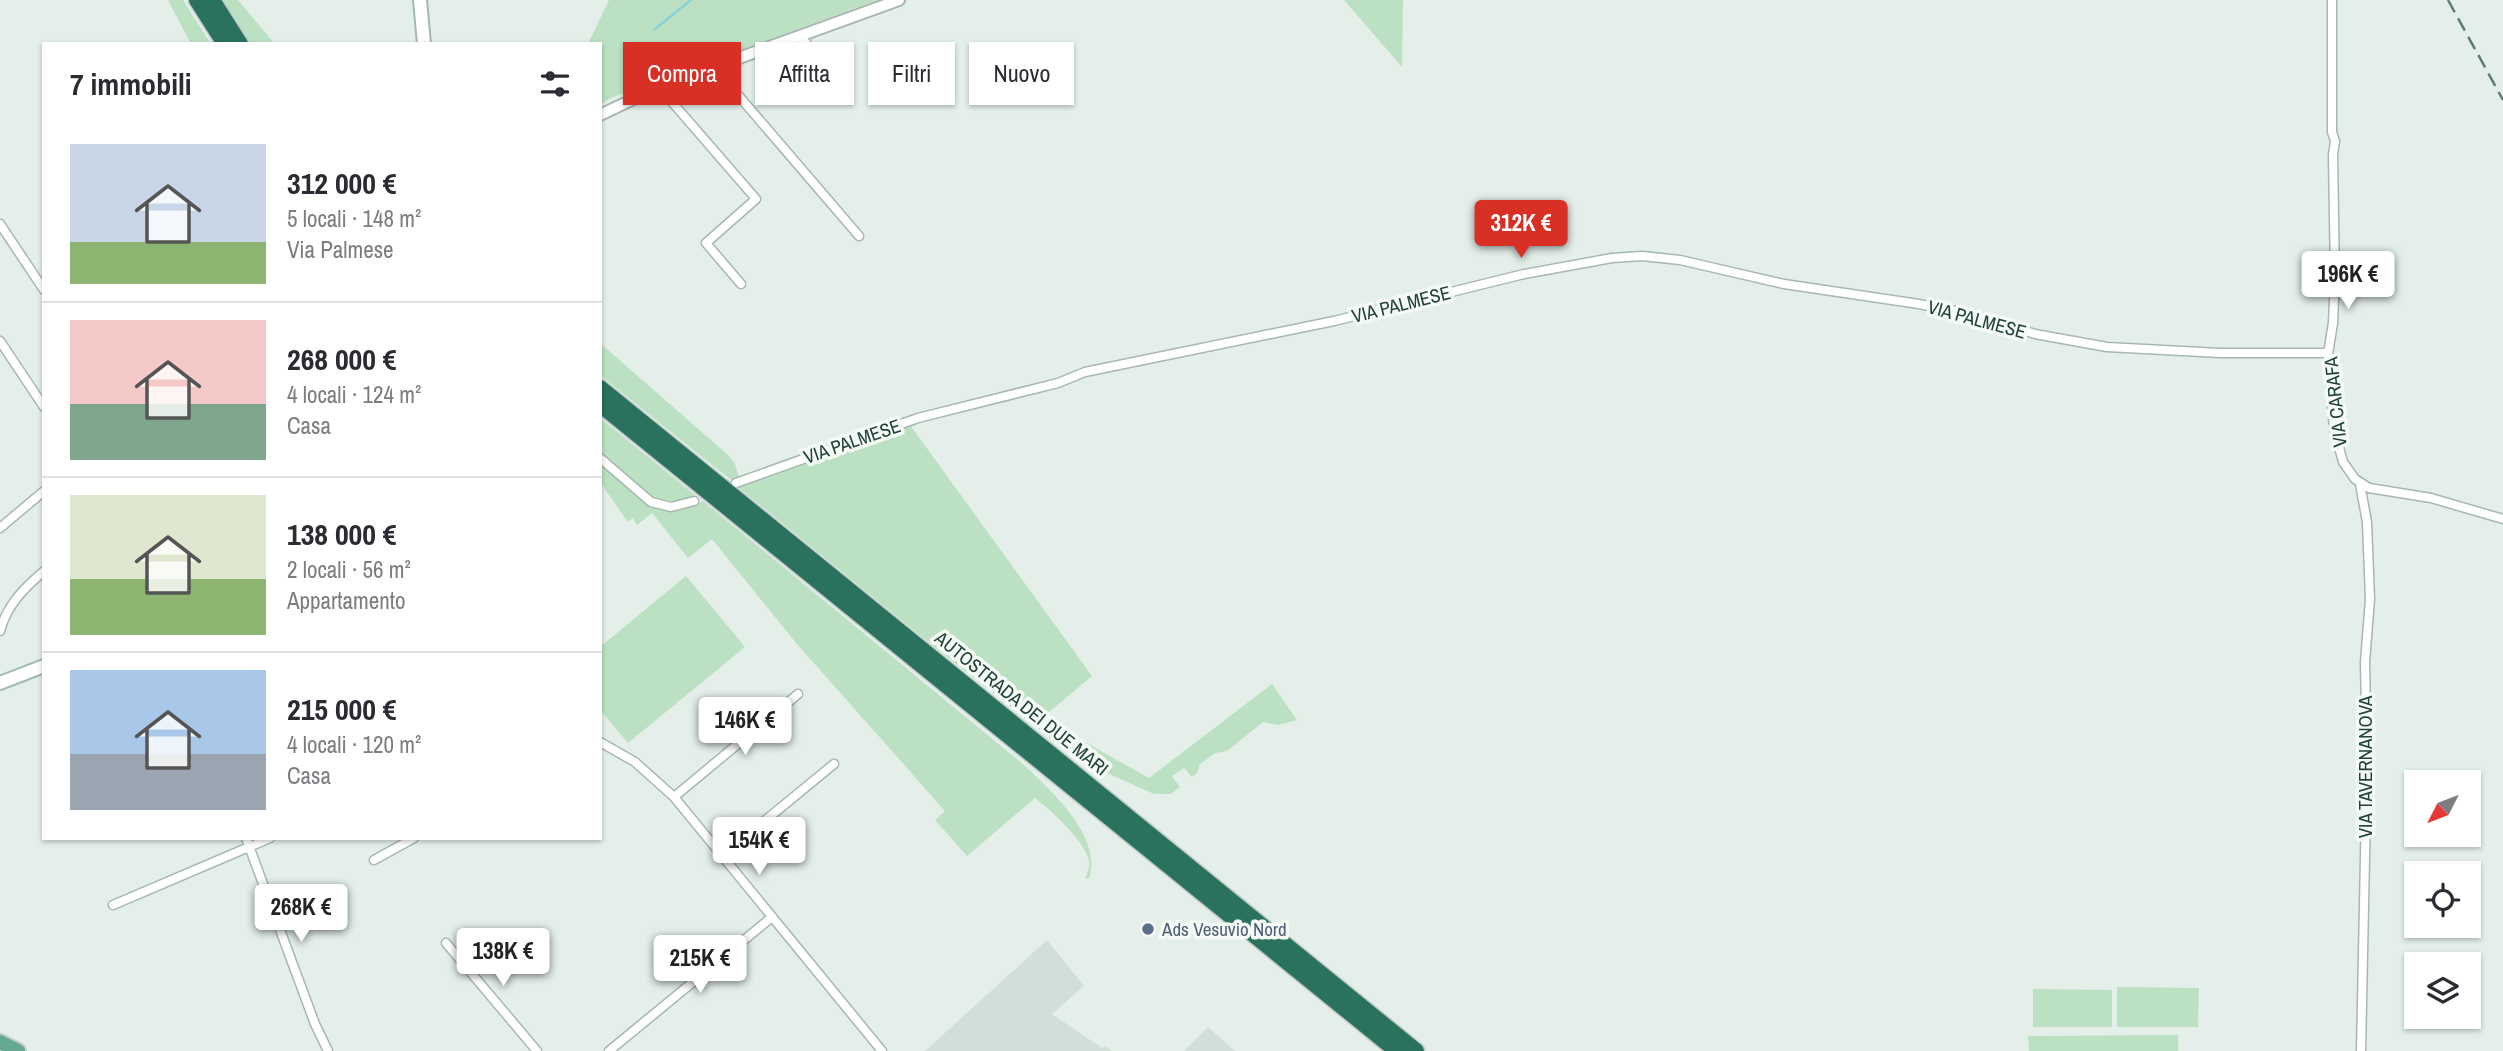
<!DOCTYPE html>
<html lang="it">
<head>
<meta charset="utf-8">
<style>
	:root { --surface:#fff; --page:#f2f2f3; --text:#2b2b33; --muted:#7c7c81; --line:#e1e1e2; --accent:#d93025 }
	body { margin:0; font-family:"Archivo Narrow",sans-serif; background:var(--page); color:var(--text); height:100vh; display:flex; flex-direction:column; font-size:26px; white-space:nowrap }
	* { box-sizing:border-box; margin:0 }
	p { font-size:23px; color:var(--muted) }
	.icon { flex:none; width:38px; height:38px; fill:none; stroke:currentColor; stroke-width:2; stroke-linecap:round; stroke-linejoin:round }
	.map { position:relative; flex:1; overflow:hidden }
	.drawer { position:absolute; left:42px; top:42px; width:560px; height:798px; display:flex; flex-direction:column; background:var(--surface); border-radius:0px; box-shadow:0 2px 5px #0004 }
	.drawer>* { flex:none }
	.guide { position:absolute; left:623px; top:42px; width:665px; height:63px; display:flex; gap:14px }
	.needle { width:46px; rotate:228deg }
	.buttons { position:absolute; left:2404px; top:770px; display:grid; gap:14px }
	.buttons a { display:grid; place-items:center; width:77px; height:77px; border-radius:0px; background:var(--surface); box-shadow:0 2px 5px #0004; font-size:35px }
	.price { position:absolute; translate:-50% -60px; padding:0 16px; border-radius:7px; background:#fff; color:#222; font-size:23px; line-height:46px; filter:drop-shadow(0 2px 4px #0008) }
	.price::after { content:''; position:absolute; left:50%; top:42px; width:21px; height:16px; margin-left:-10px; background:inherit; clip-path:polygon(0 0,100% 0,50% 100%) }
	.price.selected { background:var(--accent); color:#fff }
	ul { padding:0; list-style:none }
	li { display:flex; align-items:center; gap:21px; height:175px; padding:0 28px }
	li+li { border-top:2px solid var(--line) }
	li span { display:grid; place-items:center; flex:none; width:196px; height:140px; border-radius:0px; color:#555 }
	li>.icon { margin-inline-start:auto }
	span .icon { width:84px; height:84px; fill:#fffc; stroke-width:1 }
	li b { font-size:30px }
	h2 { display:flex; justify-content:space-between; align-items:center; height:84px; padding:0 28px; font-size:30px }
	.tag { padding:0 24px; border-radius:0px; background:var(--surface); box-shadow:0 2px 5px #0004; font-size:24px; line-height:63px }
	.tag.selected { background:var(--accent); color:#fff }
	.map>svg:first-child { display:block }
</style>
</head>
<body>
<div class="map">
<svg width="2503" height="1051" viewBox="0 0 2503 1051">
	<rect width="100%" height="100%" fill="#e4efe9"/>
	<!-- built -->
	<path fill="#d1dfd8" d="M1047,940L1084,986L1052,1014L1102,1048L1105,1046L1112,1051H925Z
		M1208,1027L1235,1051H1184Z"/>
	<!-- green -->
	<path fill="#bbe1c2" d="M168,0H183L211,44H191Z
		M220,0H238L275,44H250Z
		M609,0H877L611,98L600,105V44H588Z
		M1344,0H1403L1402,67Z
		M600,343L728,455L735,464L739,478L731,480L600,375Z
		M600,418L695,495C653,515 628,478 600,453Z
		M910,425L1092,676L1042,718L1149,778L1272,684L1297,720L1278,725L1263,722L1227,751L1215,753L1200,764L1197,773L1192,777L1184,768L1172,776L1180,787L1171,794H1154L1089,765L1069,753L927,641L738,487L838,448Z
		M600,462L651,506C670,512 686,510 703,501L1023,764C1050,790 1103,836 1089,878L1085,879C1088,872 1091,865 1088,857C1081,838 1051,810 1035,798L967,856L935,820L945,811L796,643L712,539L688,558L652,513L637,525L633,518L628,522L600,482Z
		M686,576L745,647L628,743L600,710V647Z
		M2117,987L2199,988L2198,1027H2117Z
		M2033,989L2112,990V1027H2033Z
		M2178,1035V1051H2029L2028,1036Z"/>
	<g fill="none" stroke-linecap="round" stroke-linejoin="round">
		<!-- stream -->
		<path stroke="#87d1d8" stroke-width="2.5" d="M655,29L691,0"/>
		<defs>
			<path id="minor" d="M2332,0V132L2335,141L2333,155L2335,277L2333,323L2328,354L2334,429L2343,462L2355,479L2369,488L2431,498L2503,519
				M800,36L847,90
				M714,67L859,236
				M659,87L756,199L706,243L741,284
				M0,224L44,290
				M0,341L44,407
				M600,458L651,502L671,507L694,501
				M736,483L918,418L1058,383L1085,372L1334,321L1524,274L1612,258L1642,256L1680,260L1784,284L1919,304L1971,314L2035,334L2107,347L2220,353H2328
				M2360,484L2367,522L2370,599L2365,662L2367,760L2361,1051
				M0,528L44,491
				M0,631C7,605 24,588 44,571
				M600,742L635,762L674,797L882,1051
				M674,797L798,694
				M246,838L315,1024L328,1051
				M723,855L834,764
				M374,860L414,838
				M113,905L270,838
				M446,943L537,1051
				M609,1051L772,917"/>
			<path id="tertiary" d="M600,115L659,87L899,0"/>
			<path id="secondary" d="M420,0L424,44
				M0,683L44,666"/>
			<path id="primary" d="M0,1042L18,1051"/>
			<path id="motorway" d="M197,0L225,44
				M212,0L240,44
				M600,388L1416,1051
				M600,404L1397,1051"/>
		</defs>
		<!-- minor casing -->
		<use href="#minor" stroke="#a6b8b0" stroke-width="11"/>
		<!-- tertiary casing -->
		<use href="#tertiary" stroke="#a6b8b0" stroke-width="14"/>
		<!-- secondary casing -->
		<use href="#secondary" stroke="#a1bbb0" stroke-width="16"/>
		<!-- primary casing -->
		<use href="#primary" stroke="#c1cac7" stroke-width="18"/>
		<!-- motorway casing -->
		<use href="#motorway" stroke="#c1cac7" stroke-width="19"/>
		<!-- minor -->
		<use href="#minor" stroke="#fff" stroke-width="8"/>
		<!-- tertiary -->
		<use href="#tertiary" stroke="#fff" stroke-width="10"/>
		<!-- secondary -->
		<use href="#secondary" stroke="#fff" stroke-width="12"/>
		<!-- primary -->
		<use href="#primary" stroke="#64a892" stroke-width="14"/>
		<!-- motorway -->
		<use href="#motorway" stroke="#2a715e" stroke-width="16"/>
		<!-- rail -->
		<path stroke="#5c7d72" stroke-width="2.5" stroke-dasharray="14 7" stroke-linecap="butt" d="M2448,0L2503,100"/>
	</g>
	<!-- markers -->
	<circle fill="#5c6f8a" stroke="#f5faf7" stroke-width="2.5" cx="1148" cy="929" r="7"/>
	<g text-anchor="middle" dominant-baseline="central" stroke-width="7" stroke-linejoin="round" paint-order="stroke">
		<!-- street labels -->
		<g font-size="19" fill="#214237" stroke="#f5faf7">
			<text transform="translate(1401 304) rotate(-14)">VIA PALMESE</text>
			<text transform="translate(1977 319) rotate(15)">VIA PALMESE</text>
			<text transform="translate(2335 402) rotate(-96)">VIA CARAFA</text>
			<text transform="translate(852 441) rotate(-19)">VIA PALMESE</text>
			<text transform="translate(1022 703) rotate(39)">AUTOSTRADA DEI DUE MARI</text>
			<text transform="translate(2365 767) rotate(-90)">VIA TAVERNANOVA</text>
		</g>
		<!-- service labels -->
		<g font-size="19" fill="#4e5e75" stroke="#f5faf7" text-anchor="start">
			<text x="1162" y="929">Ads Vesuvio Nord</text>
		</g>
	</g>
</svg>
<div class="buttons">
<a><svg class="needle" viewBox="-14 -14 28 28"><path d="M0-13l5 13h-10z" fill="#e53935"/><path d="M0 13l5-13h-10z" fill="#7c7c81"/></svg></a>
<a><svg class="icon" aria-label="locate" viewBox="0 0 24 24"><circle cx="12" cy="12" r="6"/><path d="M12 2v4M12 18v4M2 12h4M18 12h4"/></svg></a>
<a><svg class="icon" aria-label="layers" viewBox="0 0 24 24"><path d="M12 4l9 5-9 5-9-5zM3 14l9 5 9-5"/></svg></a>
</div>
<b class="price selected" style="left:1521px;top:260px">312K €</b>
<b class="price" style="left:2348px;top:311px">196K €</b>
<b class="price" style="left:745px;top:757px">146K €</b>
<b class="price" style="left:759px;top:877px">154K €</b>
<b class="price" style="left:301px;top:944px">268K €</b>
<b class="price" style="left:503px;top:988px">138K €</b>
<b class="price" style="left:700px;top:995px">215K €</b>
<div class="guide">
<a class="tag selected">Compra</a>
<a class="tag">Affitta</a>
<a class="tag">Filtri</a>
<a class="tag">Nuovo</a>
</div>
<section class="drawer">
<h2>7 immobili<svg class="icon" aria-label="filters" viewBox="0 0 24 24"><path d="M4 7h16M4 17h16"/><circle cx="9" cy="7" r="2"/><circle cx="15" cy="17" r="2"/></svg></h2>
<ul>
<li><span style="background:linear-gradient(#c9d6e8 70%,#8fb573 0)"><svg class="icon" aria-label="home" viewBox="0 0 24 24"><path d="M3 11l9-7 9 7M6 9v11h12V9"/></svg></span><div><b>312 000 €</b><p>5 locali · 148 m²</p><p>Via Palmese</p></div></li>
<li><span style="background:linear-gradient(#f6c9c9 60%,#7fa58c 0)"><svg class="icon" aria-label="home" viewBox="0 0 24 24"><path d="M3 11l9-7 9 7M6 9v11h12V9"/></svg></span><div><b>268 000 €</b><p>4 locali · 124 m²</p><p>Casa</p></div></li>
<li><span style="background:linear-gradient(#dfe7d0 60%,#8fb573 0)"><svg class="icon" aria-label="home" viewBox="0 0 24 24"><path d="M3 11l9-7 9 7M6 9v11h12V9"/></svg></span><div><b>138 000 €</b><p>2 locali · 56 m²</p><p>Appartamento</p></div></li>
<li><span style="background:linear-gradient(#a9c7e8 60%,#9aa5b1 0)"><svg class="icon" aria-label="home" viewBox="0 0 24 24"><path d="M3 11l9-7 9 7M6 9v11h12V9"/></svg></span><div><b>215 000 €</b><p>4 locali · 120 m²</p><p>Casa</p></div></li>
</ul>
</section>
</div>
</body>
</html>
